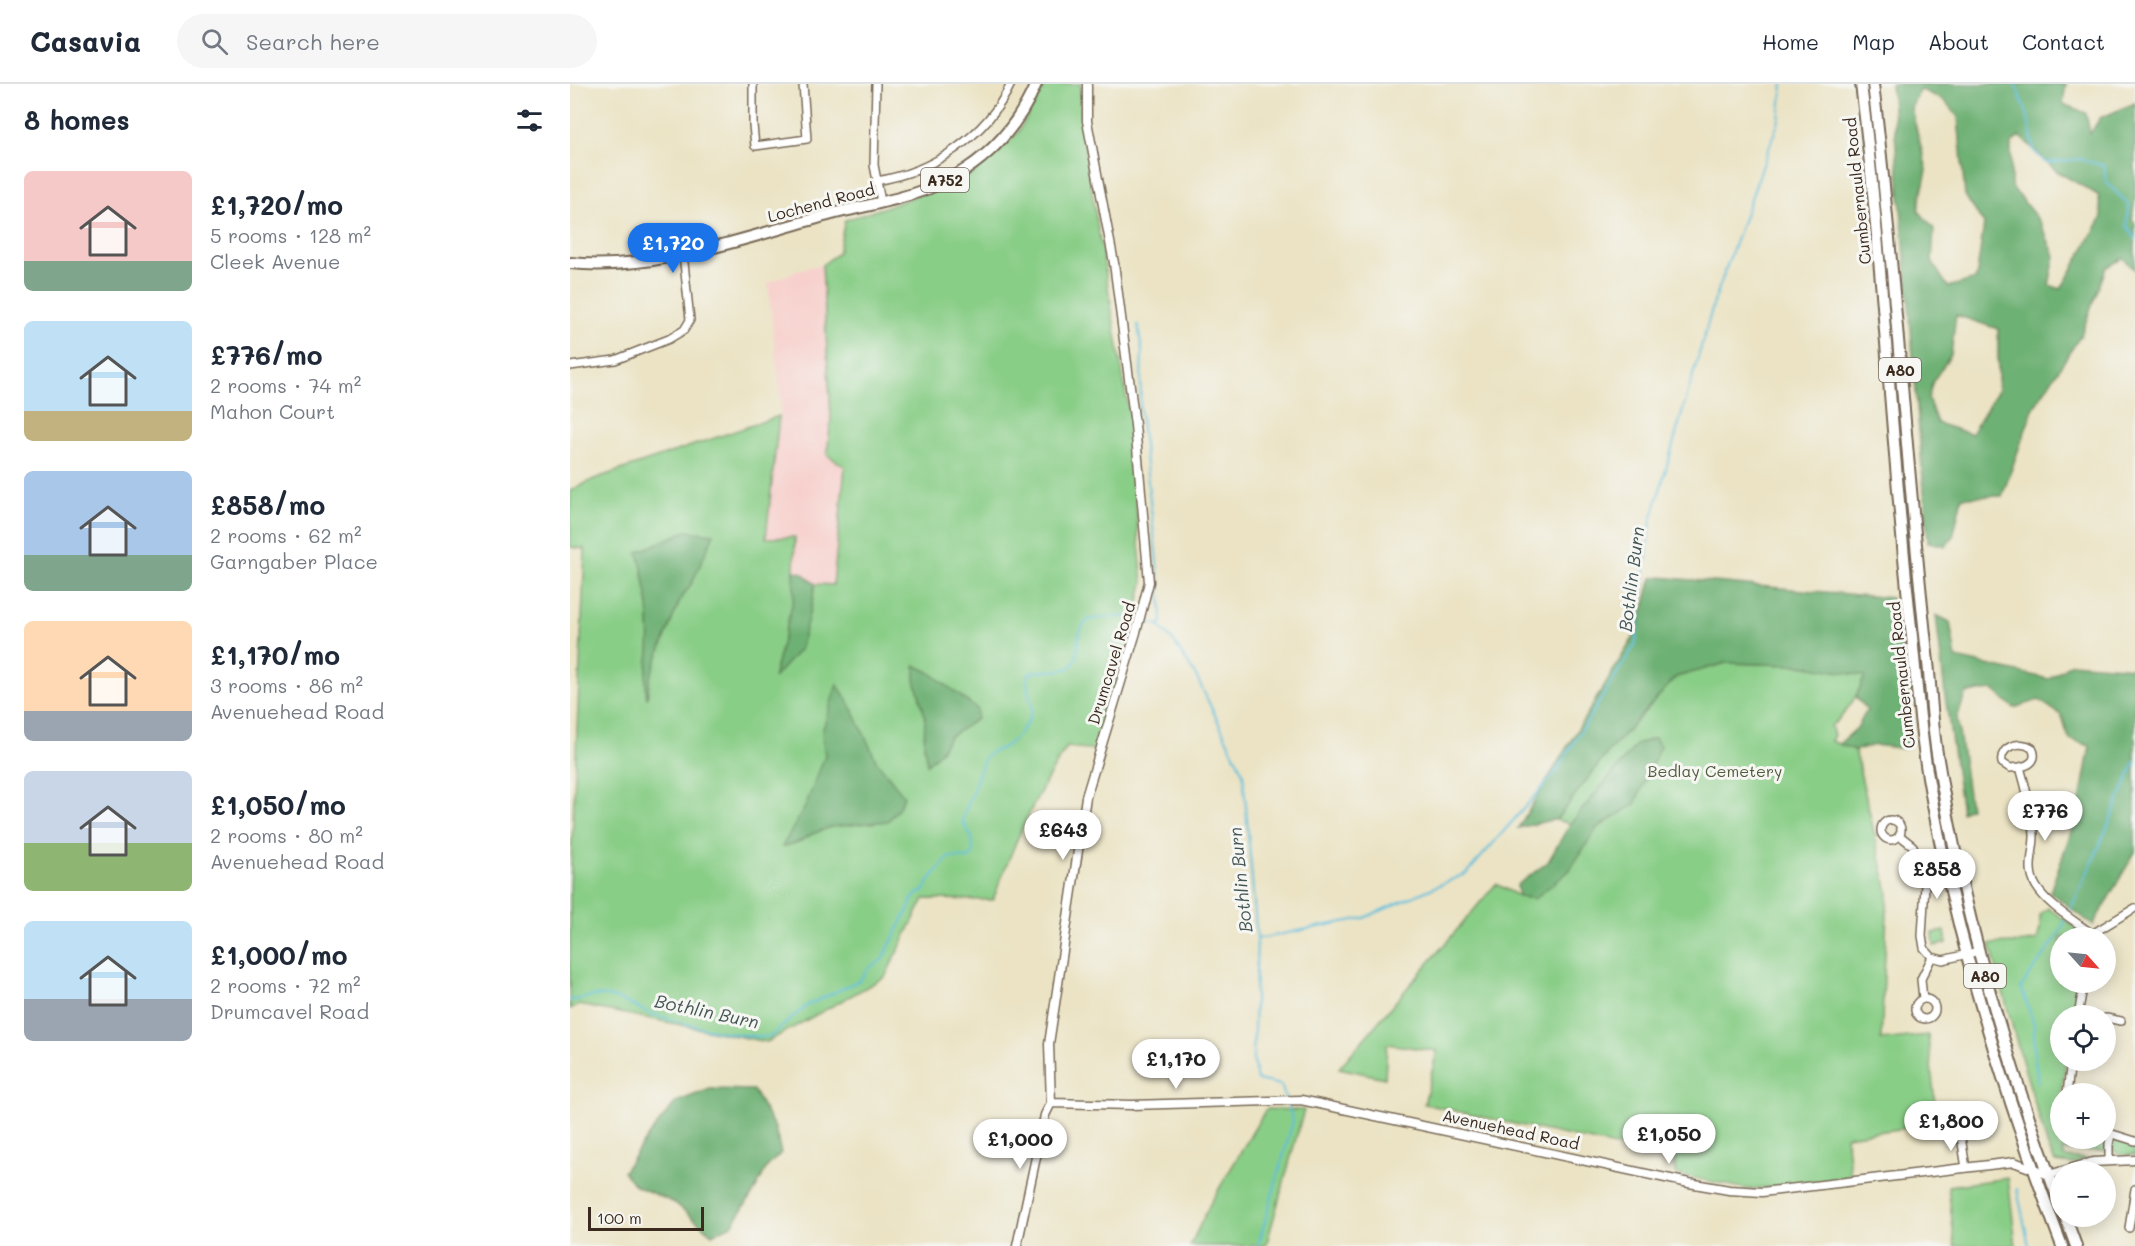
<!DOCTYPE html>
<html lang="en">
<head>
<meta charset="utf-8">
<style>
	:root { --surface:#fff; --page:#f6f6f7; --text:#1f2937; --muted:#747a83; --line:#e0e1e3; --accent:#1a73e8 }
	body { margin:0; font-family:Mali,sans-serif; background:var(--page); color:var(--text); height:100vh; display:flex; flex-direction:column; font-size:22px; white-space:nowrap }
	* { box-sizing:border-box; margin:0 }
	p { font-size:20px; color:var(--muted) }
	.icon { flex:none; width:33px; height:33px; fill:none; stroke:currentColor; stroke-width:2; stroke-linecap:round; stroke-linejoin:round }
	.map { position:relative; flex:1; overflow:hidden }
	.sheet { display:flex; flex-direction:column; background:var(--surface); width:570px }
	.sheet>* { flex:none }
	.needle { width:39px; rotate:117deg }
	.buttons { position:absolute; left:1480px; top:843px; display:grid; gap:12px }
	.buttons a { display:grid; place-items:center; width:66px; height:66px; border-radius:50%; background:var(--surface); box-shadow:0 3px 15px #0003; font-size:30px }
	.scale { position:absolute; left:18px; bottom:15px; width:116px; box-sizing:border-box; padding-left:6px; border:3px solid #3b2a1e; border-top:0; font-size:16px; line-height:21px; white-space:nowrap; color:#3b2a1e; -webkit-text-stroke:4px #f6f6f2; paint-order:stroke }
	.price { position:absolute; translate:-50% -51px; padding:0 14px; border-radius:21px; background:#fff; color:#222; font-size:20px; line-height:39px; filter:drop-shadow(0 2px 3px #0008) }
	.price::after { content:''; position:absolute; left:50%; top:36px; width:18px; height:14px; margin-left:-9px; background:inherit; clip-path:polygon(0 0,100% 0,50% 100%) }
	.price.current { background:var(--accent); color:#fff }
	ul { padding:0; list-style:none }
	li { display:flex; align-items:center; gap:18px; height:150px; padding:0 24px }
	li span { display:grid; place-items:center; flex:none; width:168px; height:120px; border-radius:9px; color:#555 }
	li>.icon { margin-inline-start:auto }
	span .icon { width:72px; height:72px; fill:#fffc; stroke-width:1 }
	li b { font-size:26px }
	h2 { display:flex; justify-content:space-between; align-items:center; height:72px; padding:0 24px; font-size:26px }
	header { display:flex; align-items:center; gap:36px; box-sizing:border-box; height:84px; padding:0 30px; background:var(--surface); border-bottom:2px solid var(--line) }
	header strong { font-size:28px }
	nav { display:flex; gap:33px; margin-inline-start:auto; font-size:21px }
	.search { width:420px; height:54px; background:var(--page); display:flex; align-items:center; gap:15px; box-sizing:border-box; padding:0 21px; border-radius:33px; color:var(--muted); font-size:22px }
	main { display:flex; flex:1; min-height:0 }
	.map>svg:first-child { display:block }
</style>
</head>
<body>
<header>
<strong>Casavia</strong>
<div class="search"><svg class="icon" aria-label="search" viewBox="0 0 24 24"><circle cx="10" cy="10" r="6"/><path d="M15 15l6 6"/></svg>Search here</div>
<nav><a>Home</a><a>Map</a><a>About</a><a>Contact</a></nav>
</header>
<main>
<section class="sheet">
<h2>8 homes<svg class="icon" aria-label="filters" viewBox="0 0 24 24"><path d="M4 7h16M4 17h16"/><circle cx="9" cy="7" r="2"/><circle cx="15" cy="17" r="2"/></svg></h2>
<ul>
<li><span style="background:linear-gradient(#f6c9c9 75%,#7fa58c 0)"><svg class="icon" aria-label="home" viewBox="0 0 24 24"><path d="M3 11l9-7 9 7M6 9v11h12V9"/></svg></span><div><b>£1,720/mo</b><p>5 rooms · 128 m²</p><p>Cleek Avenue</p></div></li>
<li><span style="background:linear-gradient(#bfe0f5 75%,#c2b280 0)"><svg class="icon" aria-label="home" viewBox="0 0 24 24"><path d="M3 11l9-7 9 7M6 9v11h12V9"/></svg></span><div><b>£776/mo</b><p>2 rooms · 74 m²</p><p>Mahon Court</p></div></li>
<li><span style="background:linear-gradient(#a9c7e8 70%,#7fa58c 0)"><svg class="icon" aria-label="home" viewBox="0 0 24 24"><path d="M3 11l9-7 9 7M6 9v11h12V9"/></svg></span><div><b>£858/mo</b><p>2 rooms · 62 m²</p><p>Garngaber Place</p></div></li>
<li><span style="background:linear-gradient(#ffd9b3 75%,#9aa5b1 0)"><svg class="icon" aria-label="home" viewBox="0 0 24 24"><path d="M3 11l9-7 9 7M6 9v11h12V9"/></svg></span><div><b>£1,170/mo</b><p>3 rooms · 86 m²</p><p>Avenuehead Road</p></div></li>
<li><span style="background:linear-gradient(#c9d6e8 60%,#8fb573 0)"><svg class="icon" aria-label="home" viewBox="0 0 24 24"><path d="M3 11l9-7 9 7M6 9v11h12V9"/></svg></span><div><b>£1,050/mo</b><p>2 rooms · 80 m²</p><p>Avenuehead Road</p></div></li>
<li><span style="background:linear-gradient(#bfe0f5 65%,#9aa5b1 0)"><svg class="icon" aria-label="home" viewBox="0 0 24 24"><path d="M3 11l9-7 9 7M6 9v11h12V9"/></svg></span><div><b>£1,000/mo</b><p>2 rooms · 72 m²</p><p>Drumcavel Road</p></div></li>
</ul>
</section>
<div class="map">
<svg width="1565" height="1162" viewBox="0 0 1565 1162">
	<rect width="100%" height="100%" fill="#f6f6f2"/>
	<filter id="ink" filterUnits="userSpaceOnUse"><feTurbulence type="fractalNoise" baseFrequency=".0167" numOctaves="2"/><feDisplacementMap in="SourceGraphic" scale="12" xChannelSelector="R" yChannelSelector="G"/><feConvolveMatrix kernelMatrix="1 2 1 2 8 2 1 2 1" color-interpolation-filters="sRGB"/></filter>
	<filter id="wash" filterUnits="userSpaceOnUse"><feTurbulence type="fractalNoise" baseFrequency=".008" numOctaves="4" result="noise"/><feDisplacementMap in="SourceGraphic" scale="24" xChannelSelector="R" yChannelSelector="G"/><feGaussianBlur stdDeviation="1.35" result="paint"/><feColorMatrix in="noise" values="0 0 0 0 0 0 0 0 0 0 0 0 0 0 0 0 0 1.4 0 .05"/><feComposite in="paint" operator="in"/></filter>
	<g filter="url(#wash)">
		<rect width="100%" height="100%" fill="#ebe3c4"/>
		<!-- built -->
		<path fill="#f7d0cc" d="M252,181L261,334L257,371L275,383L263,502L245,500L232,489L224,487L196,454L211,320L198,199L231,185Z"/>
		<!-- green -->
		<path fill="#89ce87" stroke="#627c52" stroke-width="1.5" d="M476,0H511V43L561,340L568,450L573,499L561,553L526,666L497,663C465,711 443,762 423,816L354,815L315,893L197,958L10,921L0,925V802L15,465L0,463V407L24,395L209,332L196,454L225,453L224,487L245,500L263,501L275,383L257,371L261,334L252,181L268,169L275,136L328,119L405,88L447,50Z
			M1156,579L1231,581L1295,592C1287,611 1278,629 1261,642L1264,651L1261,657L1285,666L1318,808L1311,956L1358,951L1367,1040L1276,1052L1281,1093L1205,1103L1177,1105L1105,1090L1104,1075L854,1020L867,967L817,960L815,994L769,984L926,800L949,812L1025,746L986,736L1038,668L1106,593Z
			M1478,824L1513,849L1515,853L1491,854V898L1509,899L1504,931L1491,932V976L1496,977L1491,1010V1054L1535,1055L1537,1059L1535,1067L1492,1066L1494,1073L1517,1075L1502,1080L1485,1078L1478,1063L1448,963L1420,860C1438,858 1449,861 1467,856L1470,845V831Z
			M1375,847L1377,859L1364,862L1363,849Z
			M696,1025L734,1026L696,1162H620L640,1120Z
			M1546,1056L1565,1061V1071C1554,1071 1539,1072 1543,1057Z
			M1438,1094L1446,1162H1385L1378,1102Z"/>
		<!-- forest -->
		<path fill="#6eb174" stroke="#546e49" stroke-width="1.5" fill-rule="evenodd" d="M1321,0H1496L1493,20L1516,29L1520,50L1530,34L1565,19V116L1562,135L1565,139V186L1553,174L1536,184L1511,251L1463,325L1432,412L1392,413L1383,453L1376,462L1358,458ZM1350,5L1375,17L1388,33L1395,112L1414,140L1406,195L1378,203L1362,178L1364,145L1348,126L1357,86L1341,24ZM1450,52L1486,87L1528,111L1532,133L1491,205L1479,201L1485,172L1470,138L1441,102V60ZM1386,231L1428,245V306L1401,350L1367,339L1358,314L1363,297L1381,271Z
			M116,447L144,450L122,499L110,516L80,593L77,615C74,597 77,585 79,567C81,533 77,501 68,468Z
			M224,487L232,489L245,500L242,519L230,565L203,595L224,513Z
			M1089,493L1321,514C1329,560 1347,620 1335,665L1305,661L1285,666L1269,660L1287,644L1297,626L1286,613L1295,592L1231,581L1156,579L1106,593L1038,668L986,736H981L948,744L1068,546L1082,494Z
			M1366,531L1380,538L1386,574L1479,595L1501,579L1565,584V768L1523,841L1480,808L1508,728L1520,662L1499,655L1491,631L1469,616L1444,624L1423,606L1396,609L1387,634L1400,724L1392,728L1375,611Z
			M345,581L359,588L407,625V635L379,653L370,668L357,680L354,663L355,632L345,596Z
			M267,600L280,620L307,678L334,712L328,725L318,737L261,743L242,750L229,758L212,763L235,723L255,672L252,648Z
			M1085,654L1090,662L1065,720L1027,744L999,787L964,815L949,812L947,801L978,778L1000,740L1067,660Z
			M140,1005L183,1006L205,1044L211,1069L197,1083L184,1108L162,1141L142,1150L105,1119L66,1102L53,1088L78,1052L106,1018Z"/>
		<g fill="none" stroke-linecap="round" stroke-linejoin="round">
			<!-- stream -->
			<path stroke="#5cbddb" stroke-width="2" d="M1445,0L1457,30L1464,67L1476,79L1511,75L1534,82L1536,98L1559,121L1557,142L1565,155
				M568,241L572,267L570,325L591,516L592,538L589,541
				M572,536L588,541L604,558L626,592L673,689L687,855L794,834L897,789L985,689L1066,559L1081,437L1144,218L1209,36L1213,0
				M687,855L683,975L687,996L711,1001L723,1037L688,1162
				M0,916C12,917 22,909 37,912C53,915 69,926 85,931C120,942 163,952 200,953L236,922L290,896L299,884L312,876L340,822L341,817L347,810L354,807L361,794L379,773L399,774L403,770L402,754L392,737L415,673C421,667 425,667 432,664C443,659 463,636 462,623C460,610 454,603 459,590C471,584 484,589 496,585C512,579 505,560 510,547C511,543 516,539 518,536C533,533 553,530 567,535
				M1468,998L1464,968V940L1451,903L1488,852L1524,774L1565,678
				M1447,1105L1459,1162"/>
		</g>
	</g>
	<g filter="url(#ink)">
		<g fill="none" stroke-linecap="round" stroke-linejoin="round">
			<defs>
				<path id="minor" d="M183,0V41L185,62L237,55L233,0
					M306,0L304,81L311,118
					M306,97C362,88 416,53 441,0
					M0,282L45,276L99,255L114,246L120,236L113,169
					M1450,683C1461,681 1468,675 1462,664C1450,656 1429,662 1432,679L1440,684L1450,683C1455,700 1464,736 1464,752C1464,769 1456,785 1466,802C1478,822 1504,836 1522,850
					M1311 746a10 10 0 1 1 20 0a10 10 0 1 1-20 0Z
					M1329,751L1343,762L1351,781L1355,801L1352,852L1354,864L1362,873L1373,876L1409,867
					M1522,854V850L1565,824
					M1345 925a10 10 0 1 1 20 0a10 10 0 1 1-20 0Z
					M1353,915L1351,895L1362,873
					M1509,929L1523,932
					M1508,932L1514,898
					M1536,934L1551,937
					M1497,1010L1501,976
					M1390,1047L1396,1084
					M1536,1048L1565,1057
					M1539,1077V1060L1541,1050
					M1559,1144L1565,1105"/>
				<path id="tertiary" d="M481,1019L561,1021L731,1016L1119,1099L1159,1106L1192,1108L1444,1078L1479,1091L1523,1078L1565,1076
					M447,1162L475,1031L481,1019L479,960L516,713L567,545L579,498L565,341L544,179L517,37V0"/>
				<path id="primary" d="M1291,0C1313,177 1321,356 1340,534C1346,587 1349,641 1358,693C1385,854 1434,1010 1492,1162
					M1303,0C1326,192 1336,385 1358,578C1361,606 1362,635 1366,663C1390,821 1435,974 1491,1123
					M0,179C86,188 179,152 262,130C306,119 356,112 395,86C427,65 451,35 466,0
					M1495,1132L1506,1162"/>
			</defs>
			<!-- minor casing -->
			<use href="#minor" stroke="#796b58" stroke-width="10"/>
			<!-- tertiary casing -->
			<use href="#tertiary" stroke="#796b58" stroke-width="11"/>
			<!-- primary casing -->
			<use href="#primary" stroke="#796b58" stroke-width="14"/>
			<!-- minor -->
			<use href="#minor" stroke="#fff" stroke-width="7"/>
			<!-- tertiary -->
			<use href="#tertiary" stroke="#fff" stroke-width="8"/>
			<!-- primary -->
			<use href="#primary" stroke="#fff" stroke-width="10"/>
		</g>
	</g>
	<g text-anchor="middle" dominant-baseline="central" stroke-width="6" stroke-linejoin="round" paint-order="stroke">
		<!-- shield labels -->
		<g fill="#f6f6f2" stroke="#73675e" stroke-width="1.5">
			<rect x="351" y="84" width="48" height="24" rx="4.5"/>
			<rect x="1309" y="274" width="42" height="24" rx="4.5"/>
			<rect x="1394" y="880" width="42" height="24" rx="4.5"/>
		</g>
		<g font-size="15" font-weight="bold" fill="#3b2a1e">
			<text x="375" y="96">A752</text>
			<text x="1330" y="286">A80</text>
			<text x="1415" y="892">A80</text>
		</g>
		<!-- street labels -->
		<g font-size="16" fill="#3b2a1e" stroke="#f6f6f2">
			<text transform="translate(1287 107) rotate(-96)">Cumbernauld Road</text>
			<text transform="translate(251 118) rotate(-15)">Lochend Road</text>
			<text transform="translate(541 579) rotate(-73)">Drumcavel Road</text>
			<text transform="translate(1331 591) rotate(-96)">Cumbernauld Road</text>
			<text transform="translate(941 1045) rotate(12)">Avenuehead Road</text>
		</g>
		<!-- park labels -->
		<g font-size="16" fill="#525b3e" stroke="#f6f6f2">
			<text x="1145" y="686">Bedlay Cemetery</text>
		</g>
		<!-- water labels -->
		<g font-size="18" font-style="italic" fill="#455657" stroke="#f6f6f2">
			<text transform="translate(1061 495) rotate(-83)">Bothlin Burn</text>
			<text transform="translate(670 796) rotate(-96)">Bothlin Burn</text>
			<text transform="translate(137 927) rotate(12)">Bothlin Burn</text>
		</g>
	</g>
</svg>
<div class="buttons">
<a><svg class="needle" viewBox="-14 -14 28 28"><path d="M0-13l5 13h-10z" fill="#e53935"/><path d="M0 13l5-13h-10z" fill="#747a83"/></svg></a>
<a><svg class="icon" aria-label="locate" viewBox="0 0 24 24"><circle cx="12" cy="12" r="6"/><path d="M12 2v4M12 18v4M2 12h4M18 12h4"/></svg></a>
<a>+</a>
<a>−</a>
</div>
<div class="scale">100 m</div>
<b class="price current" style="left:103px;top:190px">£1,720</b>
<b class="price" style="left:1475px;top:758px">£776</b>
<b class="price" style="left:493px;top:777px">£643</b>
<b class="price" style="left:1367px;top:816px">£858</b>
<b class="price" style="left:606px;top:1006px">£1,170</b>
<b class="price" style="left:1381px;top:1068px">£1,800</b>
<b class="price" style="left:1099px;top:1081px">£1,050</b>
<b class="price" style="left:450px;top:1086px">£1,000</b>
</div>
</main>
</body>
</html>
